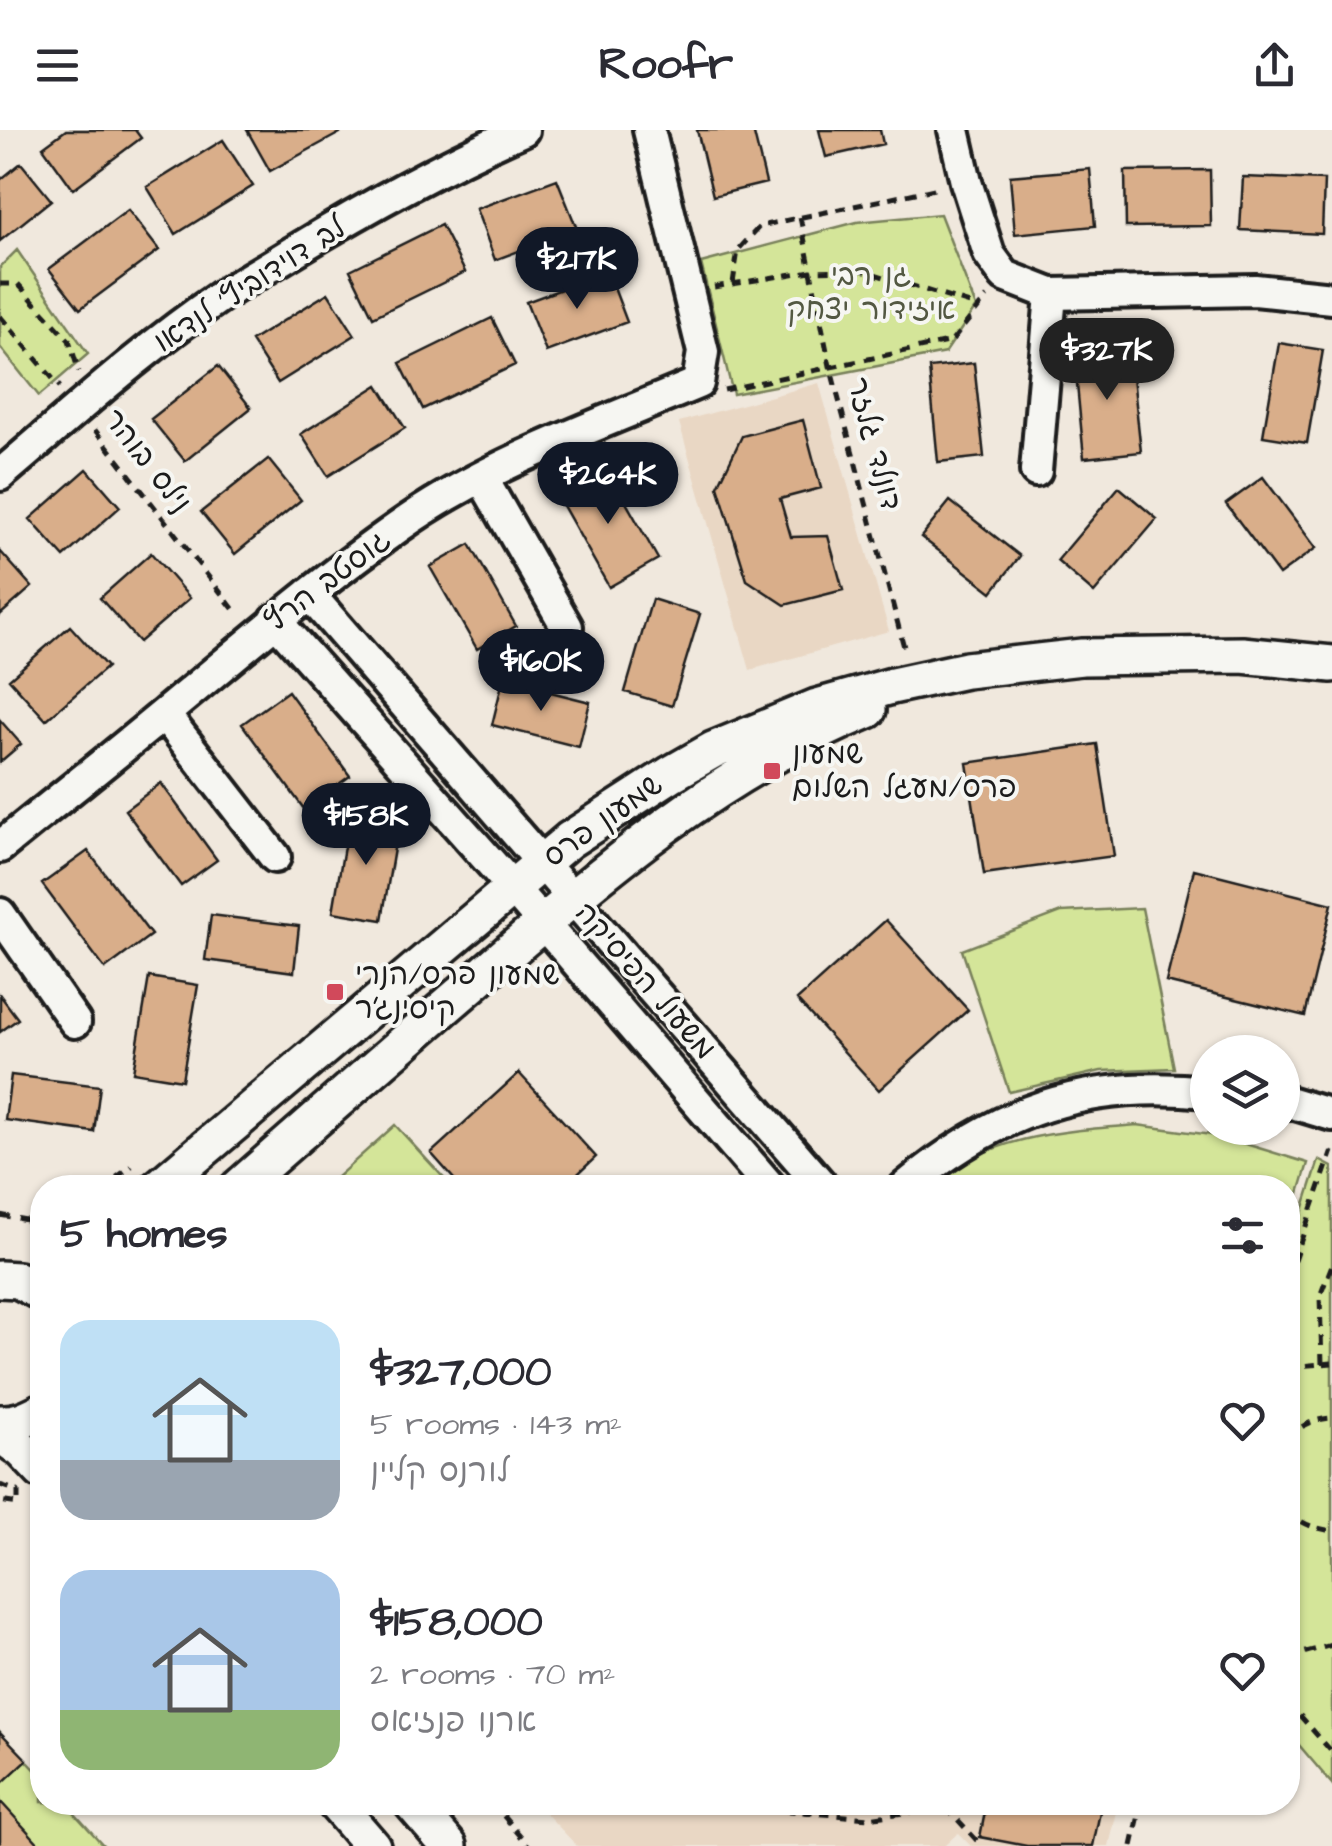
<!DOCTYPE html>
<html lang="en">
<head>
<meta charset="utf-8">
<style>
	:root { --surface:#fff; --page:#f7f7f7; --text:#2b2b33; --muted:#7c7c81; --accent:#111827 }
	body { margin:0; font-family:"Architects Daughter","Playpen Sans Hebrew",sans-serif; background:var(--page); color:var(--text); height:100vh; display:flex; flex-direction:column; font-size:38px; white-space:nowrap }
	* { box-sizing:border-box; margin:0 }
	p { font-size:32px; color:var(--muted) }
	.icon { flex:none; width:55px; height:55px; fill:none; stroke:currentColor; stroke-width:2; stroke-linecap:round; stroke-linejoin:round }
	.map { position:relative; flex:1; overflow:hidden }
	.details { position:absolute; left:30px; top:1045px; width:1270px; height:640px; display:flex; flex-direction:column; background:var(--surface); border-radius:40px; box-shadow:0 2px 8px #0004 }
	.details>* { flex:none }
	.tools { position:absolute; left:1190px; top:905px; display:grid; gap:20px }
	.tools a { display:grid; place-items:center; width:110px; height:110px; border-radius:50%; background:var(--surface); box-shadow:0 2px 8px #0004; font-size:50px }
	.price { position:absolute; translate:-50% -85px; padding:0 22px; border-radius:35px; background:var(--accent); color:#fff; font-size:32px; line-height:65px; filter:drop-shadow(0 2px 5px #0008) }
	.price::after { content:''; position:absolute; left:50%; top:60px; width:30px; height:22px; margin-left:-15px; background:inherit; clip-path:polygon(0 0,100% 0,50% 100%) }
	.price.on { background:#222; color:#fff }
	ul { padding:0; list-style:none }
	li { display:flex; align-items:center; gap:30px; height:250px; padding:0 30px }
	li span { display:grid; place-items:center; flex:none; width:280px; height:200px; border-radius:30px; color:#555 }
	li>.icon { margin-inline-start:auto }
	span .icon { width:120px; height:120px; fill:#fffc; stroke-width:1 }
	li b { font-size:42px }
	h2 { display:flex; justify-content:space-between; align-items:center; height:120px; padding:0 30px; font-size:42px }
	header { display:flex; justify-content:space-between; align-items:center; height:130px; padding:0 30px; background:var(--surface); font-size:45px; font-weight:800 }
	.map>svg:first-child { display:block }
</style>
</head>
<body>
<header><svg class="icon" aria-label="menu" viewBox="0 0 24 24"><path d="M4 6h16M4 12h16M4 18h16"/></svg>Roofr<svg class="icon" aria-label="share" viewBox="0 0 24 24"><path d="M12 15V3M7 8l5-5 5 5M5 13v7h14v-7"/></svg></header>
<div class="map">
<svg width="1332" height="1716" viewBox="0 0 1332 1716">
	<rect width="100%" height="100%" fill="#f0e8dd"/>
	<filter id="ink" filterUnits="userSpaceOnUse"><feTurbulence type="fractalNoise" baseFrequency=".01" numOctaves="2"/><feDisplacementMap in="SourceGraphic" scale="20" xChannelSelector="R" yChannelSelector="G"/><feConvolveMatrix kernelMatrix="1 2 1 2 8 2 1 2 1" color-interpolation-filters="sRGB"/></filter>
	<g filter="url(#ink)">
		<!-- built -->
		<path fill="#e9d7c4" d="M819,253L889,501L750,540L679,292Z
			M536,1673H1119L1109,1716H971L958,1703L944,1716H577Z"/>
		<!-- green -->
		<path fill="#d4e599" stroke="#78805a" stroke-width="2.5" d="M940,84L976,177L945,223L733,264L701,133L857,92Z
			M17,120L88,224L39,266L0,217V137Z
			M1142,778L1174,938L1101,941L1009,962L962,820L1061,782Z
			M395,995L452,1057H326Z
			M1137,995L1219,1006L1308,1033L1288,1100V1058H924C988,1006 1059,1001 1137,995Z
			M1319,1030L1332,1037V1654L1288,1602V1127Z
			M0,1602L42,1647V1672L65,1673L104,1716H0Z"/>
		<!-- building -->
		<path fill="#d9ae8a" stroke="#1c1c1c" stroke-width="2.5" d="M66,0H135L141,8L73,59L43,17Z
			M247,0H339L340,3L270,41Z
			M697,0H753L766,53L713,66Z
			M819,0H880L883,14L826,27Z
			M223,10L253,56L176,104L147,57Z
			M21,33L51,70L0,111V50Z
			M1090,39L1095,96L1015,104L1010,46Z
			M1210,40L1211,96L1126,97L1125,41Z
			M1243,47L1324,50L1322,104L1240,100Z
			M557,49L577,99L495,130L476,79Z
			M128,80L159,120L80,179L49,139Z
			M441,95L465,142L373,187L350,140Z
			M608,142L627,192L546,222L526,172Z
			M328,163L355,205L278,253L251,211Z
			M492,188L515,235L423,279L400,233Z
			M1279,213L1323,220L1307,313L1263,306Z
			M1130,218L1141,322L1084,328L1074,223Z
			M974,233L984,327L938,332L929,238Z
			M218,236L251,278L185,331L151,289Z
			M378,255L405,298L328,346L301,304Z
			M803,290L821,358L780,369L791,407L828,406L843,460L785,475L747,450L718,356L742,306Z
			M268,329L301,370L235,424L201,382Z
			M606,337L658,429L609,457L557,365Z
			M87,339L120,377L64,427L30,389Z
			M1263,347L1316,418L1279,445L1226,374Z
			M1119,357L1157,389L1094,463L1057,431Z
			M950,371L1020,426L992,462L921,407Z
			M470,414L516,496L477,519L430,437Z
			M0,421L32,457L0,485Z
			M151,423L190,468L139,512L100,468Z
			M652,469L700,484L672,576L625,562Z
			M70,496L107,537L46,590L9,549Z
			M503,550L590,572L579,617L492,595Z
			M288,561L350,646L304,679L242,594Z
			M0,590L21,614L0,632Z
			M1097,614L1114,726L984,744L967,633Z
			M161,653L217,730L181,756L125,680Z
			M349,687L398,695L382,790L333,782Z
			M88,721L151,805L105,839L42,754Z
			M1194,739L1332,774L1305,886L1166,852Z
			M211,785L299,796L294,842L205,830Z
			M886,790L968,880L879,960L797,870Z
			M149,847L198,855L182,950L133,942Z
			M0,865L18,889L0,902Z
			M519,943L596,1027L563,1058H462L431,1023Z
			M11,945L100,956L94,1002L5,990Z
			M0,1602L27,1630L0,1655Z
			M0,1671L41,1716H0Z
			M987,1672H1102L1093,1716H1027L980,1707Z"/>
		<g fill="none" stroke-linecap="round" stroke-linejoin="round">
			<defs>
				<path id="minor" d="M954,0L966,52L989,124L1005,146L1051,164L1255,160L1332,168
					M1036,341L1051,164
					M0,345C72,284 143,219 221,166C244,151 269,137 293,122C367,77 443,35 523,0
					M482,348L567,497
					M309,464L824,1058
					M275,490L499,742L771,1058
					M164,584L275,727
					M0,717C55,672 111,628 165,583C245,517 324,448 410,389C495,331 603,293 698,253L703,222L649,0
					M0,784L75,892
					M1282,970L1332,985
					M904,1058C997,980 1086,949 1208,962"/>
				<path id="tertiary" d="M158,1058L569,710L671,644L713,620L817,577L892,556L966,540L1082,527L1242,525L1332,534
					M238,1058C318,987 399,917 480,847C602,742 717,642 868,580
					M0,1149L18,1150L42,1163
					M0,1293C17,1294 28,1288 42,1281
					M0,1304L22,1320L42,1341
					M334,1672L372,1716
					M411,1672L449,1716"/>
			</defs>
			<!-- minor casing -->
			<use href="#minor" stroke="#1c1c1c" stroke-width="38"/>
			<!-- tertiary casing -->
			<use href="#tertiary" stroke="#1c1c1c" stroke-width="42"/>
			<!-- path -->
			<path stroke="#1c1c1c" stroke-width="5" stroke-dasharray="10 8" stroke-linecap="butt" d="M800,87L830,236L905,521
				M733,153L738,120L760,96L939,58
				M0,154H18L69,210L79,242
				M714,157L811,141L862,140L979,177
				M0,186L60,257
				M724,260L952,211L987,167
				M95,300L238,485
				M102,1058L132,1036
				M0,1085L42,1093
				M1288,1148L1332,1021
				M1322,1234L1320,1166L1332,1135
				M1288,1237L1332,1233
				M1288,1308C1301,1295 1314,1289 1332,1288
				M0,1355L18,1361V1374L0,1371
				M1288,1380C1300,1394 1314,1398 1332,1401
				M1288,1527L1332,1515
				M1288,1572L1332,1622
				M492,1672L529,1716
				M734,1672L735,1676L868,1688L946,1677L982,1716
				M1132,1716L1142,1672"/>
			<!-- minor -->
			<use href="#minor" stroke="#f6f6f2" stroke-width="30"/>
			<!-- tertiary -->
			<use href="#tertiary" stroke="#f6f6f2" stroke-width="35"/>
		</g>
	</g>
	<!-- markers -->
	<g fill="#d1495b" stroke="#f6f6f2" stroke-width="4">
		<rect x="762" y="631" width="20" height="20" rx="5"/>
		<rect x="325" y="852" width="20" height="20" rx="5"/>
	</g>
	<g text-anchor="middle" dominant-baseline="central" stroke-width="8" stroke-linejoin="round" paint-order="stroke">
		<!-- park labels -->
		<g font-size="30" fill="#535842" stroke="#f6f6f2">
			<text x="871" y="146">גן רבי<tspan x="871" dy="34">איזידור יצחק</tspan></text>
		</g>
		<!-- street labels -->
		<g font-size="30" fill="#1c1c1c" stroke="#f6f6f2">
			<text transform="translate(250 155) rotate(-33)">לב דוידוביץ' לנדאו</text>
			<text transform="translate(874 314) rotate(75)">דונלד גלזר</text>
			<text transform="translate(147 331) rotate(52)">נילס בוהר</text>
			<text transform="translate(328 451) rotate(-37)">גוסטב הרץ</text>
			<text transform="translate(603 691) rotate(-35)">שמעון פרס</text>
			<text transform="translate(645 851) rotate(49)">משעול הפיסיקה</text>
		</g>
		<!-- poi labels -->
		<g font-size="30" fill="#1c1c1c" stroke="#f6f6f2" text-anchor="start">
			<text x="792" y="624">שמעון<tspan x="792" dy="34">פרס/מעגל השלום</tspan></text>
			<text x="355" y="845">שמעון פרס/הנרי<tspan x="355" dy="34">קיסינג׳ר</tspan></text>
		</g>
	</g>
</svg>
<div class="tools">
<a><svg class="icon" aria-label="layers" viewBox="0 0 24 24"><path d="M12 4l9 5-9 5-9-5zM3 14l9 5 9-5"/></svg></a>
</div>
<b class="price" style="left:577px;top:182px">$217K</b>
<b class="price on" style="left:1107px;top:273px">$327K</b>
<b class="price" style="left:608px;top:397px">$264K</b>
<b class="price" style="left:541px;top:584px">$160K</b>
<b class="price" style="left:366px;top:738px">$158K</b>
<section class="details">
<h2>5 homes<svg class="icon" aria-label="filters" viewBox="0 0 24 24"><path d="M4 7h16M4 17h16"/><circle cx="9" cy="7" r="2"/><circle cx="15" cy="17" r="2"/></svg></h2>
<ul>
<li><span style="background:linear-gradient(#bfe0f5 70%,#9aa5b1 0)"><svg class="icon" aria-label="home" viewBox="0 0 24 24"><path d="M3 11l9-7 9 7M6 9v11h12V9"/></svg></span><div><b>$327,000</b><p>5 rooms · 143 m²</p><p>לורנס קליין</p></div><svg class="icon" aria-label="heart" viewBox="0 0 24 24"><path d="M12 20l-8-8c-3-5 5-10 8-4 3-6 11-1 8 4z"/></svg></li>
<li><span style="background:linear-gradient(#a9c7e8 70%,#8fb573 0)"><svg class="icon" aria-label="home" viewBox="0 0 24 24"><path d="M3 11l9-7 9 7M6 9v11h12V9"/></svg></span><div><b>$158,000</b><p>2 rooms · 70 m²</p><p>ארנו פנזיאס</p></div><svg class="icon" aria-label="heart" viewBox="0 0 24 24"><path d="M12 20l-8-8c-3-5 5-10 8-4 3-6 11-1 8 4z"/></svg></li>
</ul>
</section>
</div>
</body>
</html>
